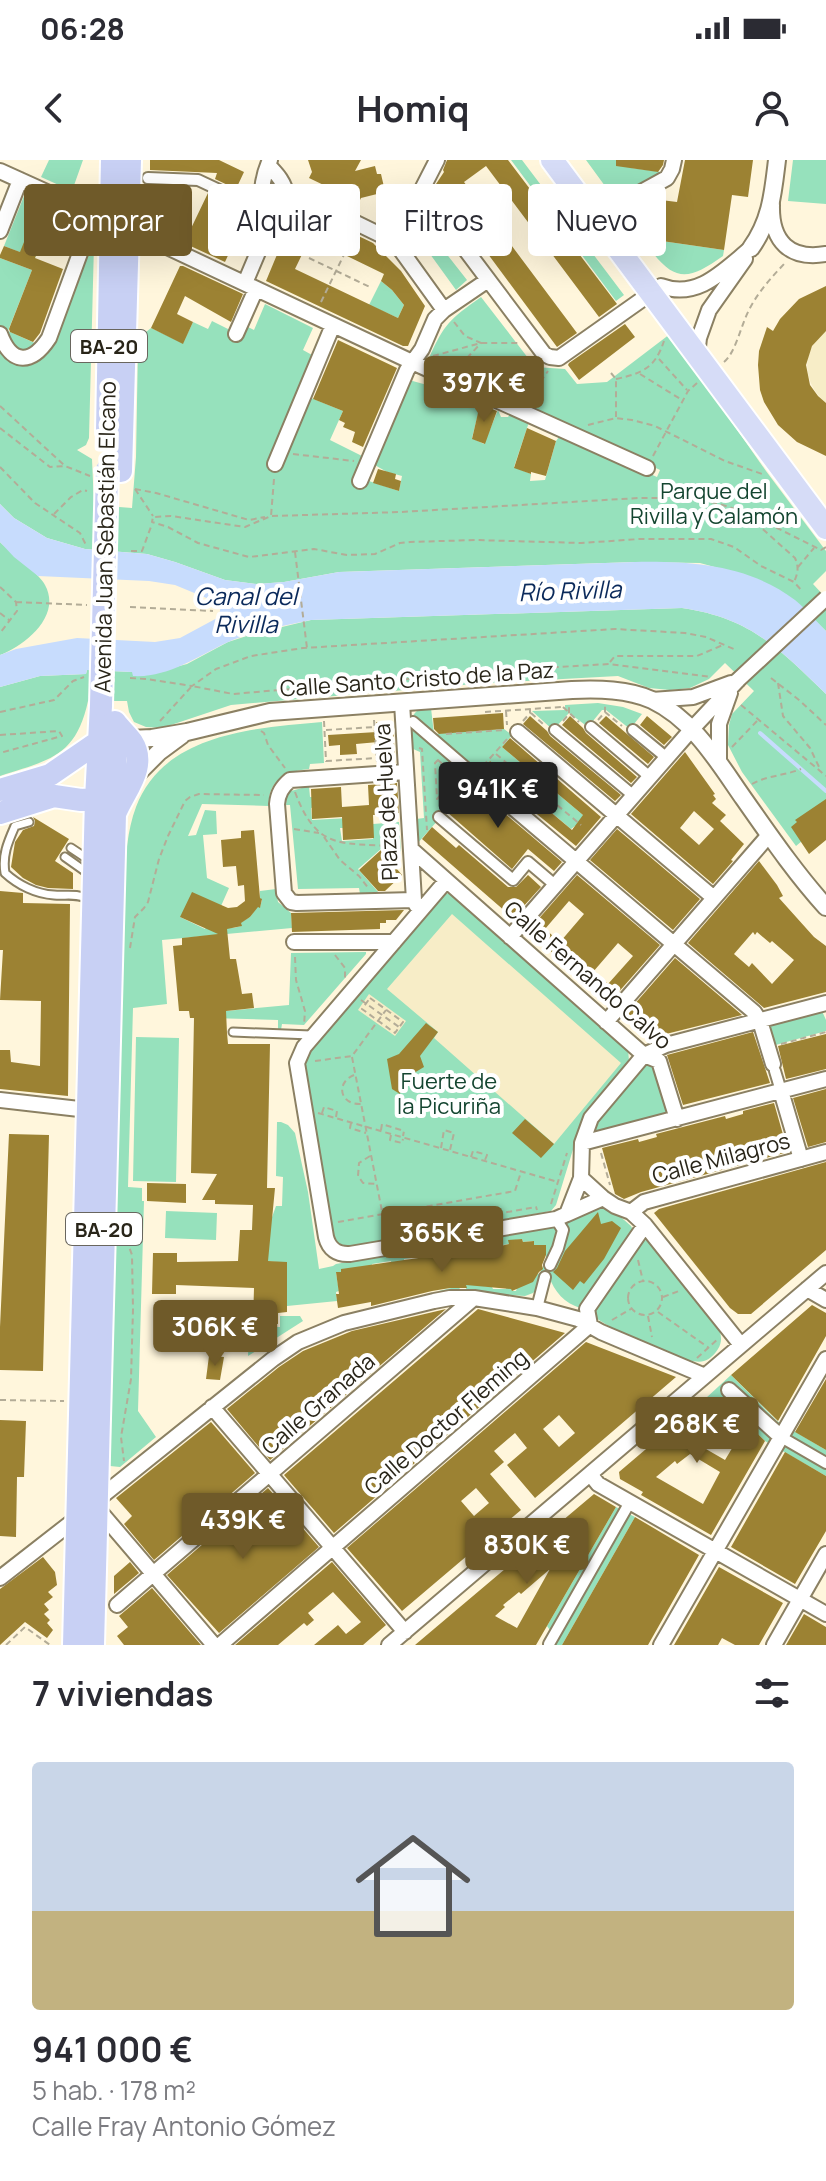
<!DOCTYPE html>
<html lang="es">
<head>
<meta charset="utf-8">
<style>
	:root { --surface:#fff; --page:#f2f2f3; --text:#2b2b33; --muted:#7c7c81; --accent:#6f5a29 }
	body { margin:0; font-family:Manrope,sans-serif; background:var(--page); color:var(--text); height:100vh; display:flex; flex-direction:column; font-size:30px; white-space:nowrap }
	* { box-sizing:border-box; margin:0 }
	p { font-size:26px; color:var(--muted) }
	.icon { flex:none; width:44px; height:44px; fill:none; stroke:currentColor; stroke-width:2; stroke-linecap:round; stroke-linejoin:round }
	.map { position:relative; height:1485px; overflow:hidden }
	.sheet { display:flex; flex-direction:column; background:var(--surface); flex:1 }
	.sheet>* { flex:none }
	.banner { position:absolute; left:24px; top:24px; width:778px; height:72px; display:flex; gap:16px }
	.price { position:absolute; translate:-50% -68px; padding:0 18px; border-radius:8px; background:var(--accent); color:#fff; font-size:26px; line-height:52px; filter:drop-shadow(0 2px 4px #0008) }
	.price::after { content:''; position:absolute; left:50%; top:48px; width:24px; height:18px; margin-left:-12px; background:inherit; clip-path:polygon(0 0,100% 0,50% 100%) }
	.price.active { background:#222; color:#fff }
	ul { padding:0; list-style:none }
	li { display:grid; align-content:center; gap:16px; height:424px; padding:0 32px }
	li span { display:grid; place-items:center; height:248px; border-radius:8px; color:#555 }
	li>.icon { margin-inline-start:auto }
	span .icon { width:144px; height:144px; fill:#fffc; stroke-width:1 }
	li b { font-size:34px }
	h2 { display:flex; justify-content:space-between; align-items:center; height:96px; padding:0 32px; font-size:34px }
	.tag { padding:0 28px; border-radius:8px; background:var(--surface); box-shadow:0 8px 32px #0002; font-size:28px; line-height:72px }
	.tag.active { background:var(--accent); color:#fff }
	.status { display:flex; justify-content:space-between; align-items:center; height:56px; padding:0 40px; background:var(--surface); direction:ltr }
	.status svg { height:22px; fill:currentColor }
	header { display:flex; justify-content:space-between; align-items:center; height:104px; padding:0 32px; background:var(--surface); font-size:36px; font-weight:700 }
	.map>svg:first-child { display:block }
</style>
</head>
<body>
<div class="status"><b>06:28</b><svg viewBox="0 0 49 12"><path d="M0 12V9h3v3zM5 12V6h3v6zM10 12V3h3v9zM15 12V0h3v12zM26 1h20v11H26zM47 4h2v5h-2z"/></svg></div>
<header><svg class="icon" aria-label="back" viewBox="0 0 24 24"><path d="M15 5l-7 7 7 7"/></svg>Homiq<svg class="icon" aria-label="person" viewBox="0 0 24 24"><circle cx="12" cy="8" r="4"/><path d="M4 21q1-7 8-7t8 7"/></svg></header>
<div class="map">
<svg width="826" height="1485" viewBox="0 0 826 1485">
	<rect width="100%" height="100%" fill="#fff6dc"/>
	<!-- green -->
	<path fill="#96e1bc" d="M49,0H83L72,31L41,17Z
		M511,0H522L624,135L616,141Z
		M586,0H628L631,1L632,8L662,12L617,36H612L604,28L605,26Z
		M793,0H826V44L788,41Z
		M24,36L39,43L26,76L41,83L35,98L4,86Z
		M423,64L467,120L456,130L417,76Z
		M648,79L724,90L723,96C688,121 674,123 647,85Z
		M94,84L89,278L86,285L77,290L92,299L94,345L132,348L136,297L138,186L146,172L151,168L183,183L193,162L208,169L212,161L228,169L230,176L246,166L254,170L265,144L313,168L303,190L312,195L269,297L284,300L311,238L343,251L330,280L362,296L357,320H366L399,331L402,316L387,312L373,304L409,220L438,228L440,223L481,242L472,278L484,284L498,250L501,257H508L511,253L529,262L514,307L531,314L530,321L545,320L556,281L559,277L643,315L648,313L657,317L660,310L429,198C444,164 450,159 481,137L535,207L565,209L577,224L607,222L670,174L766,311L826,391V411L813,424L826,438V471L795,441L775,428L751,417L700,403L635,402L339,412L284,422L257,424L225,420L175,402L147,394L85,389L47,378L14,358L0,344V98L32,110L8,171L37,184L60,163L89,89Z
		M381,121L392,130L404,145L398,158L369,145Z
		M0,382C11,393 40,414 45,425C62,456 25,485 0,495Z
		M682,448C751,458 778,488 826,534V661L796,686L742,612L728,585L729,565L732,554L754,531L725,503L709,519L690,528L670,530L649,528L618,516L474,524L231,545L162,568L146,567L134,562L129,552L127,541H88C76,597 49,600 0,616V527L40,516L86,514L87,510L133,512L142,516L187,504L228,482L253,474L311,460Z
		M598,543L623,547L642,554L630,569L606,550H602L588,567L569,553L553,570L532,551L565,550V545Z
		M421,548H431L434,574L504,569L512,575L502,587L583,655L581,670L575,666L571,669L490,601L417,684L416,659L424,658L420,592L411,588C410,572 406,557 421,548Z
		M322,562L324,603L310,604L309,609C287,611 267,620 269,646L202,644L188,676L196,675L205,650L216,651L217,674L203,675L207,718L229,728L221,746L180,757L205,769L209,762C221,767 229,770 241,766L240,763L250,757L257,747H260L262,740L260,738V731L276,729L278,742L291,753L292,768L162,780L167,844L133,848L128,1027L142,1028V1041H144L138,1251L156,1277L120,1307L110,1306L124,720C126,696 127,671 136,647C164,573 255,568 322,562Z
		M309,626L310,637H317L318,647L311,648L312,660L348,658V668H340L342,681L373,679V664L399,662L401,691L391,699L381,689L358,709L379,733L360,734L359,728L298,729L290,645H286L287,636L291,631Z
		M449,733L628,889L629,901L582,960L556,1045L551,1051L349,1087C341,1086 337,1084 334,1076L304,915V905L313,884L443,735Z
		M366,792V794L304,865L282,864L281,870H278V860L210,858L226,851L289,845L291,793Z
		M822,851L826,860V871L772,886L768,865Z
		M136,877L179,878L176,1022L133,1021Z
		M649,903L653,905L667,950L666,954L599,972L595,971L594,965L644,905Z
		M277,962H281L288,965L295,973L308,1032L319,1109L333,1106L336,1104L556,1065L600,1043L607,1045L631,1066L633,1070L584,1145L580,1148C565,1143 554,1132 549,1116L533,1133L525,1136L439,1131L459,1126L460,1130L466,1129V1124L492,1127L493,1129H506L509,1116L512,1131H516L517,1128L529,1118L540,1113L546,1100V1086H534L533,1081L523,1082L522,1079L509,1081V1084L479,1089V1094L461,1096L460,1092L447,1093V1098L442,1099L441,1094L404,1099V1103L391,1105V1101L372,1104L371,1108L341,1109V1112L336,1113L339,1131L336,1132L337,1141L287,1146V1103L267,1101L271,1060L276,1046H282L283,1017L276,1016Z
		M166,1051L217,1053L216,1080L165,1078Z
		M647,1080L650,1081L718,1165C721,1174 723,1181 718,1189C714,1195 710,1199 704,1201C685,1207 611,1170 595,1157V1148L642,1081Z
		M157,1147H224V1184H157Z
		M280,1156H300L303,1161L248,1196L249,1166L280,1167Z
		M731,1215L777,1261L826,1290V1316L765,1281L740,1257L736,1261L715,1239L706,1238Z
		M616,1347L635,1357L562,1485H551L552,1473L547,1466Z"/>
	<!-- sand -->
	<path fill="#f7edc7" d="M826,171V243C802,223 800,190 826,171Z
		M452,754L621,903L554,984L434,878L438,872L387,829Z
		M369,834L406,861L395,876L358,850Z"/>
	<!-- water -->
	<path fill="#c7dcfd" d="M0,344L14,358L47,378L85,389L147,394L175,402L225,420L257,424L284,422L339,412L635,402C691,401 749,405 795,440C806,449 816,461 826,471V534C778,488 751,458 682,448L311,460C282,466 253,471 226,483C197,497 167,518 133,516L132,512L87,510L86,514L40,516L0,527V495L16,489L77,478L155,482L180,478L219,457L221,444L175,425L149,421L38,416L14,397L0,382Z"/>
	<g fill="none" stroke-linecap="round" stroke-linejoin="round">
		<!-- stream -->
		<path stroke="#c7dcfd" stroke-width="4" d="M760,573L826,631"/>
	</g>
	<!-- building -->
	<path fill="#9c8233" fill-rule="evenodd" d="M150,0H219L244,12L236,29L215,19L217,13L150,10Z
		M308,0H361L355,11L375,6L377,14H381L384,27L380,29L381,33L361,38L359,42L309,18L312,12Z
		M447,0H508L617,144L599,157L486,6L464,22L577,173L557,187L436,24L444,12L443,10Z
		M616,0H664L663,5L658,12L616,6Z
		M685,0H753L748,37L732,35L724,90L648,79L653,39L677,42Z
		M208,33L248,52L225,102L184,83Z
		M40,42L53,48V52L35,98L63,109L40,173L33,182L10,172L9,169L32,110L0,98V95L4,86L20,92Z
		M300,48L373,83L401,111L425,146L408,186H403L266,121L296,49ZM310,78L384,114L381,121L392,130L404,145L398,158L295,109Z
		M180,106H183L243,134L231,162L185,136L177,154L193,162L183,184L151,168Z
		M826,126V171L812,186L806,205L810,225L818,236L826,243V296L797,282L778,265L764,242L760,230L758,205L759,191L767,167L773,171L780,159L799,139Z
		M625,164L635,177L579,220L568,205L569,203Z
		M338,180L397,208L363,287L352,282L355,272L343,267L345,263L339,260L343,251L313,239Z
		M480,244L497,251L485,284L472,279Z
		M527,268L556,281L546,316L531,312V314L514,308Z
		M378,309L396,314L395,319L401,321L399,331L373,323Z
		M503,553L504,569L439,574L434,569L433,558Z
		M530,556L547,571L550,576L621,635L615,641L523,564Z
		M570,556L583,568L586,573L637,617L631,623L562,565Z
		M606,556L654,597L648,604L599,563Z
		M647,556L672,577L664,585L640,565Z
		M376,562L393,563L395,601L379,602L378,582L356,584L357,594L340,595V585L329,586L328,575L377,572Z
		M510,578L601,657L576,686L483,610L490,601L572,670L583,655L502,587Z
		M685,592L715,634L713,635L716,639L712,643L726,655L720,661L744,684L731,700L733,701L713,724L631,654ZM694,651L714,669L699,685L680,668Z
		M397,623L399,653L373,655L374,678L343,680L342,657L312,659L311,629L341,627L342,647L369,645L368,625Z
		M470,624L562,702L554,711L528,689L512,709L447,652Z
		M826,639V680L809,694L791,667L797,662L795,660Z
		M33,657L69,679L55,701L73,713V729L48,728L36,725L23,718L11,707L15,682L23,670L34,666L35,661Z
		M432,667L456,688L459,685L508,727H516L528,715L541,727L513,758L422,679Z
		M617,669L700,739L673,770L590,700Z
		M254,670L260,738L262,739L260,748L258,747L250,757L241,763L242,766L227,769L230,799H236L242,834L252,833L254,848L226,851L227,873L228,884H270L267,1028H275L268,1101L287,1102V1152L278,1153V1164L253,1162L254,1128L176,1125V1134H152L153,1093H177V1102L238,1101L240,1070H252L253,1045L215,1044V1040H202L217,1014L191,1013L194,858H190L189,851H179L173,786L182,785V778L218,774L180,757L192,732L228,748L237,747L245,741L244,725L238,726L236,706L223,707L221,680L241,678V671Z
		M381,690L402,715L385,731H378L359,710Z
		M759,701L777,725L783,736L779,738L814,777L826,786V832L764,848L688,783ZM753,772L755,775L757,772L770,783L772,781L794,800L772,824L752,803L749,807L734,794Z
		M577,715L660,785L609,843L528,771ZM569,741L584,754L560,782L545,769ZM618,783L633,796L608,824L593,812Z
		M0,731L23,733V743L70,744L68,936L0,929V890H10L11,902L40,906L41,841L0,840L3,790H0Z
		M404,750L396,760H386V763H380V769L292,772L291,753Z
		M675,798L742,855L650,878L625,855Z
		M426,863L438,872L420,896L424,907L404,919L400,934L392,929L387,899L399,894Z
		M753,872L770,923L683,945L667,895Z
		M826,874V909L786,919L778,886Z
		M826,929V982L808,987L793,938Z
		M774,943L788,992L641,1032L624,1039L615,1034L602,988L638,979L639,982L657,977L656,974L725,956L726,959L743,954V951Z
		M525,959L554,984L541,998L512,973Z
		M9,974L49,975L43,1211L0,1210V1167Z
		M826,1002V1090L751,1154H738L730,1148L654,1053L659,1049L680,1043Z
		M147,1023L186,1024V1043L147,1041Z
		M598,1052L601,1064L612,1061L621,1068L604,1099L584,1124L580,1121L573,1130L553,1112L557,1108L565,1091Z
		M522,1079L523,1082L534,1081V1085H546V1095L542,1105L543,1109L539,1112L533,1122L512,1131L511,1129L466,1125L467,1128H450L432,1131L371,1146V1142L338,1148L336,1134H339L336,1112H341V1109L496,1087L509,1084L508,1080Z
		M812,1145L826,1153V1176L778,1261L731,1215Z
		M446,1149L270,1300L227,1249L279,1207L303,1191L352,1171Z
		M478,1149L565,1173L334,1373L284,1315Z
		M586,1182L676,1217L535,1338L507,1305L527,1288L515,1273L494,1291L504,1302L490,1314L521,1350L402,1451L347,1388ZM559,1255L575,1273L559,1287L543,1269ZM476,1328L489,1343L474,1356L461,1341Z
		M209,1196L224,1197L220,1220L206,1219Z
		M826,1219V1290L795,1272Z
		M706,1238L715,1239L736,1261L740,1257L765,1281L711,1375L641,1335L643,1332L620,1319L619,1312ZM719,1268L734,1285L725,1300L699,1285ZM690,1294L720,1312L703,1344L656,1317L675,1301L677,1304Z
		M0,1260L26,1261L24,1317H17L16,1377L0,1376Z
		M211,1262L255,1313L154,1400L124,1364L132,1356L116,1338Z
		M785,1292L826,1316V1371L795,1424L731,1387Z
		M268,1328L319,1387L219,1473L167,1415Z
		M594,1334L616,1347L536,1485H415ZM550,1409L517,1468L495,1456L505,1447L503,1445L519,1432L521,1434Z
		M635,1357L699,1395L648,1485H562Z
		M43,1397L55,1412L57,1425L48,1432L53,1437L44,1444L49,1450L44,1454L50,1460L47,1463L53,1470L47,1478L25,1462L0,1485V1429Z
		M130,1402L139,1413L114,1434V1416Z
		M332,1402L386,1465L363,1485H314L338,1465L346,1474L361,1462L333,1432L308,1453L314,1460L307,1466L304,1463L278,1485H235Z
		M719,1407L783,1443L759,1485H735L722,1478L718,1485H674Z
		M152,1428L201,1485H124L117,1476L128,1467L119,1456Z
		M804,1454L826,1467V1485H786Z"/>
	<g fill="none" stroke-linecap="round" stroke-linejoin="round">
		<defs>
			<path id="service" d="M29,662L15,666C8,682 2,695 5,713C18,725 36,734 54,735C66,736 77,733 88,739
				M71,688L89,700
				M65,697L89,714
				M233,872L311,875"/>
			<path id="pedestrian" d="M148,18L198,20L247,43L262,41
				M413,562L478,618
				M591,567L650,617
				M555,570L634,636
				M633,570L667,598
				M439,657L513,720L528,702L555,725
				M775,911L781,931
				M550,1105L558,1088L563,1070L556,1059
				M537,1148L545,1117
				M781,1277L826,1303
				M549,1484L630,1342"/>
			<path id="minor" d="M0,11L148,78L412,202L647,308
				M287,36L305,38L395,82L444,150
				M772,45C771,82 790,100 826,94
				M605,52L667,18L672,9L674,0
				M438,53L544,194L550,197L559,198L661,126C698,140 724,110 751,88
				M0,71L20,20
				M264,78C260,53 259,23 270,0
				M395,82L437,0
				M245,123L264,78L287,36C284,22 278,15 268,5
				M0,174C12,206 32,204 49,178L94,55
				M236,174L256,129
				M697,196L699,178L709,150L745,99
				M275,304L333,165
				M360,321L407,210L422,189L435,159L444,150L488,120
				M652,540L693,537L731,523
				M402,543L414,740L416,745
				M518,572L714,738
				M719,604V564L730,533
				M406,612L290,620C282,627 278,633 277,644L284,733L291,742L297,743L414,740
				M478,618L754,852L760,861L773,904
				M411,689L644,895L659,901L677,959
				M446,721L304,887L297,903L326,1077C329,1089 337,1095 350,1094L556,1059L567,1054L581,1018L582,983L591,958L644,895L666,885L826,843
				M510,777L691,570L738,520
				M294,782H394
				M606,862L769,675
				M781,931L801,999
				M0,940L88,950
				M582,983L826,919
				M581,1018L603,1038L615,1046L631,1052L645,1065L741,1185
				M631,1052L644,1042L826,992
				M567,1054L603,1038
				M807,1129L826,1140
				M590,1165L587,1149L645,1065
				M729,1230L781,1277
				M212,1247L405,1472
				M590,1314L598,1324L826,1454
				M97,1340L273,1199L298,1182L344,1163L434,1141L450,1138H474L537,1148L578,1159L601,1172L705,1216
				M97,1348L214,1485
				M0,1418L77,1358
				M117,1445L474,1138
				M220,1485L590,1165
				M389,1485L826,1113
				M661,1485L826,1199
				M774,1485L826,1394"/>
			<path id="tertiary" d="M751,88C771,60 773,33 777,0
				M130,579L152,578L187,572L270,552L572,530C598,529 628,529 652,540C694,560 718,602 744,639C770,676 796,714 826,747
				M135,616L159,592L182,575"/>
			<path id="primary" d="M552,0L826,368"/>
			<path id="trunk" d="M107,271L112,0
				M121,311L130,0
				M115,563V645
				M0,630L50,615L98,582L109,580
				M0,653L54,636L81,640L110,638
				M74,1485L96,639L101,545
				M93,1485L115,654C124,631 148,607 132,582C127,575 120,569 115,562"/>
		</defs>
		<!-- service casing -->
		<use href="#service" stroke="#8b8063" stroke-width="11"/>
		<!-- pedestrian casing -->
		<use href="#pedestrian" stroke="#8b8063" stroke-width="14"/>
		<!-- minor casing -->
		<use href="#minor" stroke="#8b8063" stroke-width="18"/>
		<!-- tertiary casing -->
		<use href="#tertiary" stroke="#8b8063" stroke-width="20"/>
		<!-- primary casing -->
		<use href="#primary" stroke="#fff" stroke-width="26"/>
		<!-- trunk casing -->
		<use href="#trunk" stroke="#fff" stroke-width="26"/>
		<!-- path -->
		<path stroke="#b3ac97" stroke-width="2" stroke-dasharray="6 4" stroke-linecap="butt" d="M170,74L173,33
			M309,98L372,128
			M321,142L353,76
			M454,162L465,176L481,183L467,198L461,210
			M433,196L481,183H521
			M659,199L687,230
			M724,202C736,192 741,165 749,150C758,132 771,118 784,104
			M611,213L616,219V257
			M640,214L682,240
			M616,219C643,213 655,208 664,181
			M529,238L548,211
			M0,246L65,306L90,316
			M588,265L616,258L632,260L655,266L725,301L765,315
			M0,268L50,307L65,306
			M293,294L354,301
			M653,296L688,231L697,223
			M0,307L35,343L80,373L86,385
			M274,319L271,356L245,367L171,356L153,357L152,362L168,367L198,383L249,397L314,389L347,395L375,394L400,383L410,382L475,380L581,383L640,379H711L734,387L761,406L794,422L802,431
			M135,329L156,333L249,360L265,357
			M135,329L153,356
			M54,354L71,337L83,330L87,331
			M272,356L401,352L639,338H686L716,343L745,352L821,390L826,387
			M748,356L795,398C799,407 798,413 794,422
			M131,391H142L152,364
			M295,392L307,488
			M798,407L814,388
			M0,427L16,442L17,451L0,473
			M16,442L87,445
			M130,447L213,451
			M0,453L9,460
			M610,502L615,496H697L723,485
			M130,518L146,519L192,526L216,509L251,496L303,488L615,469L685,473L706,477L736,490
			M771,518L799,540L826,565
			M778,523L783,556L810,588L820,609
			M741,545L826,616
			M563,547L579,562
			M506,551L507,565
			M0,552L54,540L73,521L84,517
			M485,552L562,547
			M605,552L622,566
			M531,553L544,565
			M374,560L377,602
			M598,560L605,552V545
			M160,561L192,526L233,534L524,509L609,504L711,517
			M324,561L326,601L377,598
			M523,561L530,553V549
			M563,561L569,554V546
			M326,570L374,567
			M261,571L264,573L268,585L285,608
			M446,574L504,570
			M0,575L59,571L62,576L0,593
			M732,587L758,560
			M419,588L422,589L427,670
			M496,594L581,665
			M438,600L457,617L437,639L435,603Z
			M483,606L508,578
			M752,624C768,615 784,616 801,609
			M295,632C318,694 344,681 398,687
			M446,649L466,626
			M294,669L319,673
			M324,677L340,700L359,716L369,729
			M130,788L135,757L144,748L148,742L159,699L168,676L185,641L190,637L199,634L264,635
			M335,795L345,808V818
			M295,797L296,820L305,851L304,865
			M370,838L403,862L395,873L362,849Z
			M361,840L399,867
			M781,884L826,872
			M352,897L386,1072
			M315,901L352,896L386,850
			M354,915C335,923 340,945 361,944
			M318,953L558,1022
			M322,953L324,947L337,951L336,957
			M351,963L350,968L366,973
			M381,970L382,964L404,971L403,976
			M391,975L390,980L402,983L403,979
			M441,988L444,970L454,973L450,990
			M601,993L610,1025
			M370,996L359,1003L358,1016L363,1023L376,1024
			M471,997L473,991L487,995L485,1000
			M551,1044L567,993
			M338,1062L515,1031L521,1012
			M123,1070L132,1095L133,1149L131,1219L121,1277L124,1301
			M388,1073L536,1047L537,1050
			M638,1100L643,1121
			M628 1138a17 17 0 1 1 34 0a17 17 0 1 1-34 0Z
			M663,1137L679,1131
			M658,1152L709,1188
			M648,1156L652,1177
			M612,1160L631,1149
			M697,1198L719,1178
			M0,1240L64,1241
			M6,1485L25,1467L50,1485"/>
		<!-- service -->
		<use href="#service" stroke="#fff" stroke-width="7"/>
		<!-- pedestrian -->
		<use href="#pedestrian" stroke="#fff" stroke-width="10"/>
		<!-- minor -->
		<use href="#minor" stroke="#fff" stroke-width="14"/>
		<!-- tertiary -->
		<use href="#tertiary" stroke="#fff" stroke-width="16"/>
		<!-- primary -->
		<use href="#primary" stroke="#d6dcf7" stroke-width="22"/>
		<!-- trunk -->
		<use href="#trunk" stroke="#c8d0f4" stroke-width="22"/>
		<defs>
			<path id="minor-bridge" d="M738,520L826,438"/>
			<path id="trunk-bridge" d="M101,545L107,310"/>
		</defs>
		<!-- minor-bridge casing -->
		<use href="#minor-bridge" stroke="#8b8063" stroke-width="18" stroke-linecap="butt"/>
		<!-- trunk-bridge casing -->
		<use href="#trunk-bridge" stroke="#fff" stroke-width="26" stroke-linecap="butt"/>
		<!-- minor-bridge -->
		<use href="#minor-bridge" stroke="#fff" stroke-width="14"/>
		<!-- trunk-bridge -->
		<use href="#trunk-bridge" stroke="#c8d0f4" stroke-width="22"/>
	</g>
	<g text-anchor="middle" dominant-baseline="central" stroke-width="8" stroke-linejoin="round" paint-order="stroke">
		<!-- shield labels -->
		<g fill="#fff" stroke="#69665e" stroke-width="2">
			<rect x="71" y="170" width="76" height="32" rx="6"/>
			<rect x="66" y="1053" width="76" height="32" rx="6"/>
		</g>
		<g font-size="20" font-weight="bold" fill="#292519">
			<text x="109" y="186">BA-20</text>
			<text x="104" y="1069">BA-20</text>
		</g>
		<!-- park labels -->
		<g font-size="22" fill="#144530" stroke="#fff">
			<text x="714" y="331">Parque del<tspan x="714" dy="25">Rivilla y Calamón</tspan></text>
			<text x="449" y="921">Fuerte de<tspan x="449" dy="25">la Picuriña</tspan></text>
		</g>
		<!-- street labels -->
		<g font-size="22" fill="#292519" stroke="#fff">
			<text transform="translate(105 377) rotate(-89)">Avenida Juan Sebastián Elcano</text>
			<text transform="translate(417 519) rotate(-4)">Calle Santo Cristo de la Paz</text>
			<text transform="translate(386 642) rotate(-93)">Plaza de Huelva</text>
			<text transform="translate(588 815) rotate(41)">Calle Fernando Calvo</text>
			<text transform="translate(721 998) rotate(-15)">Calle Milagros</text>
			<text transform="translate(318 1244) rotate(-41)">Calle Granada</text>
			<text transform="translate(446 1262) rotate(-41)">Calle Doctor Fleming</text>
		</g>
		<!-- water labels -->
		<g font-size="24" font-style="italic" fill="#0a295a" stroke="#fff">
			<text transform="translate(570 430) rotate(-2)">Río Rivilla</text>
			<text x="246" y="435">Canal del<tspan x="246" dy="28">Rivilla</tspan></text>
		</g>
	</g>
</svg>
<b class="price" style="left:484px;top:264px">397K €</b>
<b class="price active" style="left:498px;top:670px">941K €</b>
<b class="price" style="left:442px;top:1114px">365K €</b>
<b class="price" style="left:215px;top:1208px">306K €</b>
<b class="price" style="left:697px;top:1305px">268K €</b>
<b class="price" style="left:243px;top:1401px">439K €</b>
<b class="price" style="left:527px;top:1426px">830K €</b>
<div class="banner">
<a class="tag active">Comprar</a>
<a class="tag">Alquilar</a>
<a class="tag">Filtros</a>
<a class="tag">Nuevo</a>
</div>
</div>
<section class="sheet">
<h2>7 viviendas<svg class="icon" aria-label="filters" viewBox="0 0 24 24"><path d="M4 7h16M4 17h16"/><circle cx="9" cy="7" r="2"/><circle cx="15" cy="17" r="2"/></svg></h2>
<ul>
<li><span style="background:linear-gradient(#c9d6e8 60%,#c2b280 0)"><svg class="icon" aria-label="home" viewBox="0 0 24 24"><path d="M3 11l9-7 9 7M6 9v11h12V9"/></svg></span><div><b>941 000 €</b><p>5 hab. · 178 m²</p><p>Calle Fray Antonio Gómez</p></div></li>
</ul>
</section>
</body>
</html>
